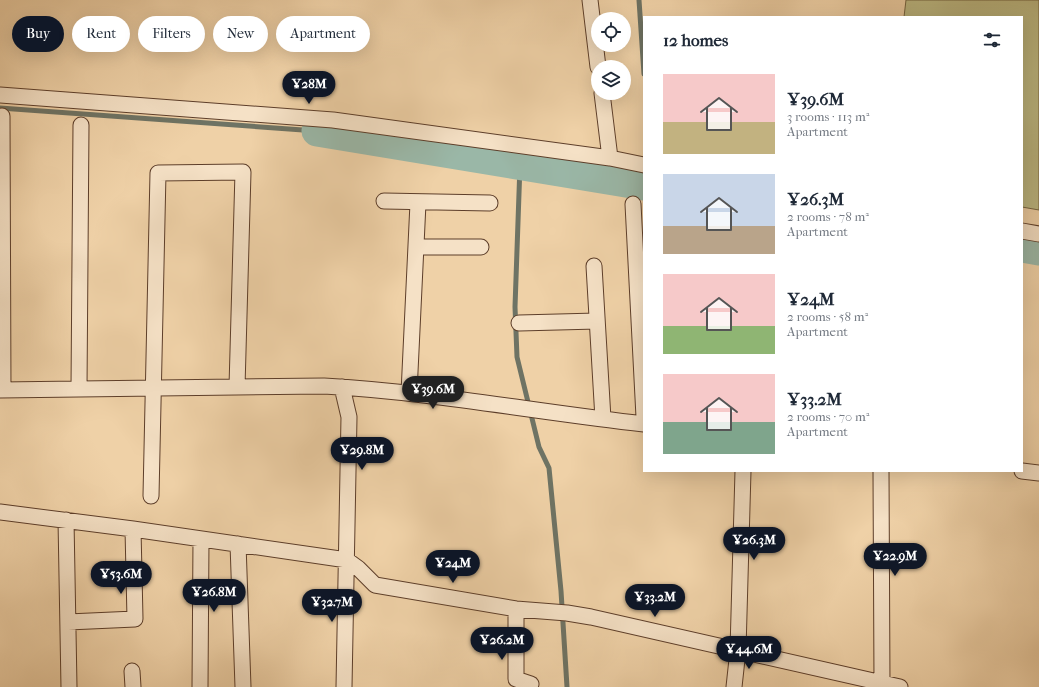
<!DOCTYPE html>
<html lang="en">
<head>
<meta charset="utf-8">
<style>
	:root { --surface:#fff; --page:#f2f2f3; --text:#1f2937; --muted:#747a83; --accent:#111827 }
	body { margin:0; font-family:"IM FELL French Canon",serif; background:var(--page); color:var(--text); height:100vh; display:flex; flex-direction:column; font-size:15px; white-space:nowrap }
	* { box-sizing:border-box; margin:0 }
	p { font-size:13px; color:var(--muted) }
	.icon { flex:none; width:22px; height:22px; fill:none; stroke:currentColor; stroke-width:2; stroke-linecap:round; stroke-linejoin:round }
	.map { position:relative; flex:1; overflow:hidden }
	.sheet { position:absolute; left:643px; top:16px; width:380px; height:456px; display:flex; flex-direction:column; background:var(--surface); border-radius:0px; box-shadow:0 4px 16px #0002 }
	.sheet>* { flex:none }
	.banner { position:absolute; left:12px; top:16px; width:380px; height:36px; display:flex; gap:8px }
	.controls { position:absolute; left:591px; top:12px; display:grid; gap:8px }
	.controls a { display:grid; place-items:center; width:40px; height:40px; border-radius:50%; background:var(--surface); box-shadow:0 4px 16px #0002; font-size:20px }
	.price { position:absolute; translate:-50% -34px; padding:0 9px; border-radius:14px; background:var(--accent); color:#fff; font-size:13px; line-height:26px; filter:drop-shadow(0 1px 2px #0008) }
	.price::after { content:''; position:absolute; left:50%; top:24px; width:12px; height:9px; margin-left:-6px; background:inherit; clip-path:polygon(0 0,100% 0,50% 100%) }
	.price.selected { background:#222; color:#fff }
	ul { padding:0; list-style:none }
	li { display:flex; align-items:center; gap:12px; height:100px; padding:0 20px }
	li span { display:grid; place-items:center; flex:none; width:112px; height:80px; border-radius:0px; color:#555 }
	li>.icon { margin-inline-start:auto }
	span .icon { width:48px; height:48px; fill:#fffc; stroke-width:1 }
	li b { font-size:17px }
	h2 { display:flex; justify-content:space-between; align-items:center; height:48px; padding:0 20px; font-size:17px }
	.pill { padding:0 14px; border-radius:18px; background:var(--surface); box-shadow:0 4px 16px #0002; font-size:14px; line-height:36px }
	.pill.selected { background:var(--accent); color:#fff }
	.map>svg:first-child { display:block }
</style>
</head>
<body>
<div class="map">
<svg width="1039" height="687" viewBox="0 0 1039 687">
	<rect width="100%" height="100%" fill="#efd1a7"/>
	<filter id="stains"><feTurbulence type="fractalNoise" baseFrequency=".005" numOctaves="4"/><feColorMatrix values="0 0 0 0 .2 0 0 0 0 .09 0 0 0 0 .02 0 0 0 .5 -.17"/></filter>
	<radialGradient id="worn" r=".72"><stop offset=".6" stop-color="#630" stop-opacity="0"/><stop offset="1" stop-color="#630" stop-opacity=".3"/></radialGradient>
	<!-- green -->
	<path fill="#bcba85" stroke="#746442" d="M906,0H1039V210L1022,207V17H904Z"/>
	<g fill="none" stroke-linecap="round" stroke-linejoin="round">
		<!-- stream -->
		<path stroke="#6e7364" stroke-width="5" d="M639,0L644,74
			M0,108L317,131
			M520,165L515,307L517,357L539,447L549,468L561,591L567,687"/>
		<!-- river -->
		<path stroke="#9ab7a7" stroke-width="31" d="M317,131L644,185
			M1022,247L1039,250"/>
		<defs>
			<path id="minor" d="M590,0L598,67
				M602,93L610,158
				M0,95L333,120L610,158L644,165
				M2,116L3,390
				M384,201L490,203
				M633,204L644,417
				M1022,231L1039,234
				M417,247H481
				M594,266L603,419
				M519,323L597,321
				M342,387L349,417L344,687
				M79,389L81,125
				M0,390L324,386C431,392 537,412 644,424
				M409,393L418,203
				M881,471L882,683
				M1022,471L1039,473
				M151,496L158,173L243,172L237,387
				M0,512L133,529L347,560L358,568L375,585L516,609L567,613L591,617L900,687
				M66,520L69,687
				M238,544L243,687
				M516,609V679L531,684
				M68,622L135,619L133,529
				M132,671L133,687
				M200,687L201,539
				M734,687L738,650L743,471"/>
		</defs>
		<!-- minor casing -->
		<use href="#minor" stroke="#5d3e2a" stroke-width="17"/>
		<!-- minor -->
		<use href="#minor" stroke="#f5e1c6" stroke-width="15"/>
	</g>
	<rect width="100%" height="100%" filter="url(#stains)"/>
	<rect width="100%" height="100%" fill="url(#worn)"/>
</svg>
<div class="controls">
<a><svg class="icon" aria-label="locate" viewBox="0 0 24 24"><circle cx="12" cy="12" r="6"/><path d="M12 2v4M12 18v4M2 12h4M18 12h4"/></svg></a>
<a><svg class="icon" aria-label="layers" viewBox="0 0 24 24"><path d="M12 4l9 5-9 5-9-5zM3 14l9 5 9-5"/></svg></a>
</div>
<b class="price" style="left:309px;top:105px">¥28M</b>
<b class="price selected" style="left:433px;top:410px">¥39.6M</b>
<b class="price" style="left:362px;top:471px">¥29.8M</b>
<b class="price" style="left:754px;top:561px">¥26.3M</b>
<b class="price" style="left:895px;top:577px">¥22.9M</b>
<b class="price" style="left:453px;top:584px">¥24M</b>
<b class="price" style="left:121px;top:595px">¥53.6M</b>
<b class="price" style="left:214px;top:613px">¥26.8M</b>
<b class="price" style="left:655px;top:618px">¥33.2M</b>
<b class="price" style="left:332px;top:623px">¥32.7M</b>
<b class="price" style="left:502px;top:661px">¥26.2M</b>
<b class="price" style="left:749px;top:670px">¥44.6M</b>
<div class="banner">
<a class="pill selected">Buy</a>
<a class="pill">Rent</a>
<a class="pill">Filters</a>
<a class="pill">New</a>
<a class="pill">Apartment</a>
</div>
<section class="sheet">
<h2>12 homes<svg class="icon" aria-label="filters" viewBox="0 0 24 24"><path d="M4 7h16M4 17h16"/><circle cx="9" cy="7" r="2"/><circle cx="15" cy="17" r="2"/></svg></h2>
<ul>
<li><span style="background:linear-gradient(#f6c9c9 60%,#c2b280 0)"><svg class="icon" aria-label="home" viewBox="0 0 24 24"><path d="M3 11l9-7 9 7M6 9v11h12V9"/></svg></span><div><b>¥39.6M</b><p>3 rooms · 113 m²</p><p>Apartment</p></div></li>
<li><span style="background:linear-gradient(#c9d6e8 65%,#b9a48a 0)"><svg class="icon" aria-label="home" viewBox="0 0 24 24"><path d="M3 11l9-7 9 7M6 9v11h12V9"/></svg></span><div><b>¥26.3M</b><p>2 rooms · 78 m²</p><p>Apartment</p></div></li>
<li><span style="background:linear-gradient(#f6c9c9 65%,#8fb573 0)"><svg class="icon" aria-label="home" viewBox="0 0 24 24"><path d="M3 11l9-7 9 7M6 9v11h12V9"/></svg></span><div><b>¥24M</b><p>2 rooms · 58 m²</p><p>Apartment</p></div></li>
<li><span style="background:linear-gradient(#f6c9c9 60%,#7fa58c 0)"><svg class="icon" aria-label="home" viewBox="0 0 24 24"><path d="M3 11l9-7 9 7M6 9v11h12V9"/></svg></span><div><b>¥33.2M</b><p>2 rooms · 70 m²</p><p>Apartment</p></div></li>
</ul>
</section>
</div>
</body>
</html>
